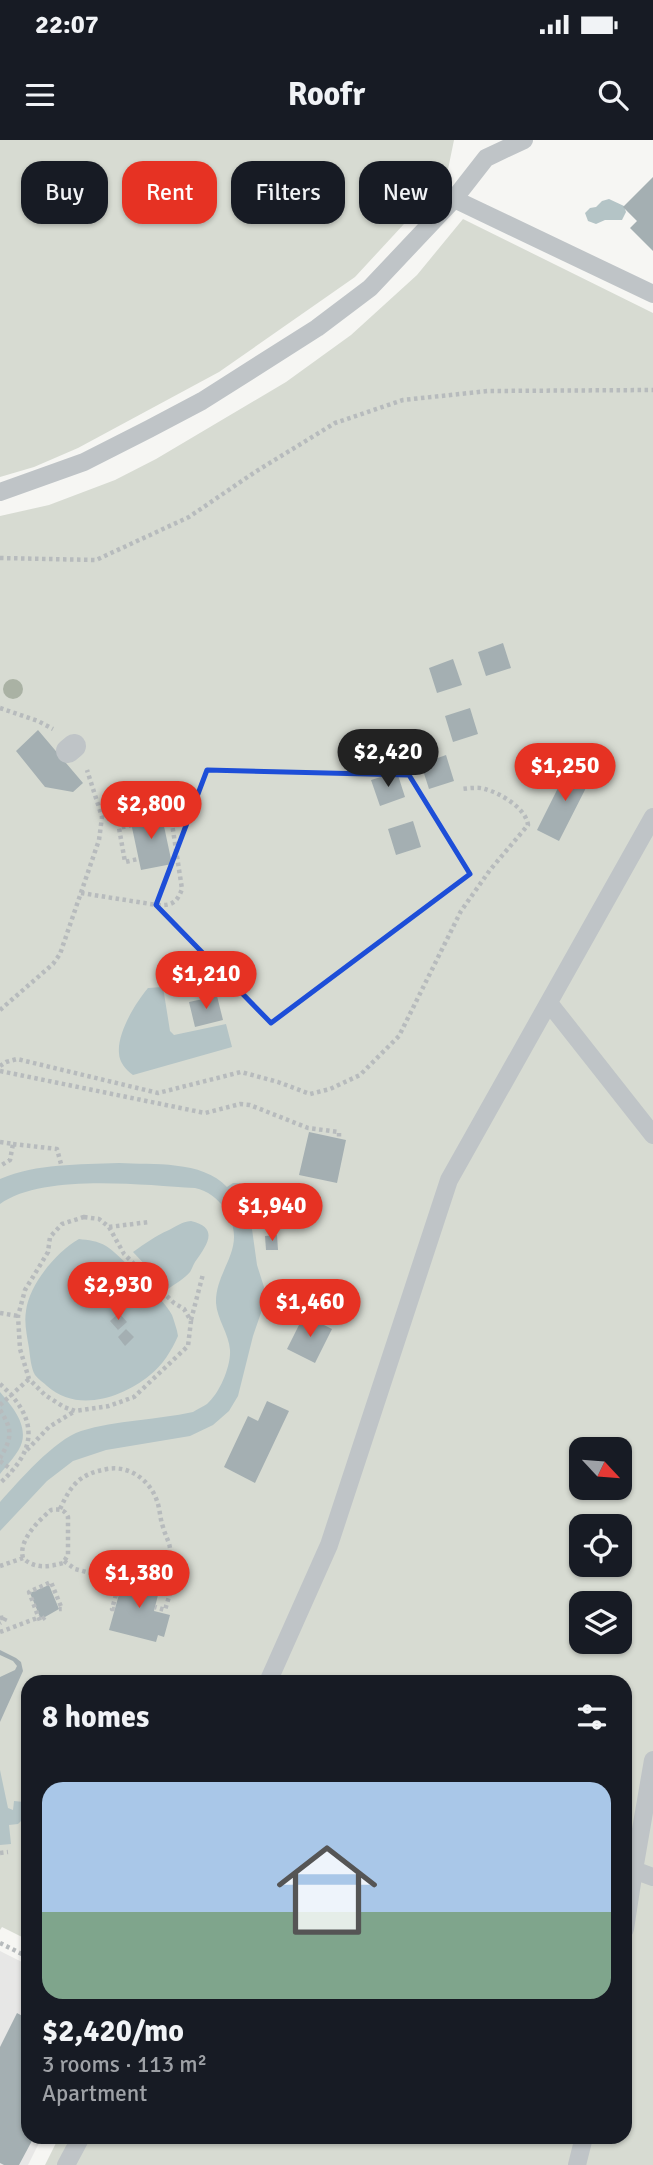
<!DOCTYPE html>
<html lang="en">
<head>
<meta charset="utf-8">
<style>
	:root { --surface:#171b24; --page:#20242c; --text:#f1f3f6; --muted:#9ea1a6; --accent:#e63223 }
	body { margin:0; font-family:Signika,sans-serif; background:var(--page); color:var(--text); height:100vh; display:flex; flex-direction:column; font-size:26px; white-space:nowrap }
	* { box-sizing:border-box; margin:0 }
	p { font-size:23px; color:var(--muted) }
	.icon { flex:none; width:38px; height:38px; fill:none; stroke:currentColor; stroke-width:2; stroke-linecap:round; stroke-linejoin:round }
	.map { position:relative; flex:1; overflow:hidden }
	.sheet { position:absolute; left:21px; top:1535px; width:611px; height:469px; display:flex; flex-direction:column; background:var(--surface); border-radius:21px; box-shadow:0 2px 5px #0004 }
	.sheet>* { flex:none }
	.top-card { position:absolute; left:21px; top:21px; width:612px; height:63px; display:flex; gap:14px }
	.needle { width:46px; rotate:116deg }
	.fabs { position:absolute; left:569px; top:1297px; display:grid; gap:14px }
	.fabs a { display:grid; place-items:center; width:63px; height:63px; border-radius:14px; background:var(--surface); box-shadow:0 2px 5px #0004; font-size:35px }
	.price { position:absolute; translate:-50% -60px; padding:0 16px; border-radius:24px; background:var(--accent); color:#fff; font-size:23px; line-height:46px; filter:drop-shadow(0 2px 4px #0008) }
	.price::after { content:''; position:absolute; left:50%; top:42px; width:21px; height:16px; margin-left:-10px; background:inherit; clip-path:polygon(0 0,100% 0,50% 100%) }
	.price.selected { background:#222; color:#fff }
	ul { padding:0; list-style:none }
	li { display:grid; align-content:center; gap:14px; height:371px; padding:0 21px }
	li span { display:grid; place-items:center; height:217px; border-radius:21px; color:#555 }
	li>.icon { margin-inline-start:auto }
	span .icon { width:126px; height:126px; fill:#fffc; stroke-width:1 }
	li b { font-size:30px }
	h2 { display:flex; justify-content:space-between; align-items:center; height:84px; padding:0 21px; font-size:30px }
	.chip { padding:0 24px; border-radius:21px; background:var(--surface); box-shadow:0 2px 5px #0004; font-size:24px; line-height:63px }
	.chip.selected { background:var(--accent); color:#fff }
	.status { display:flex; justify-content:space-between; align-items:center; height:49px; padding:0 35px; background:var(--surface); direction:ltr }
	.status svg { height:19px; fill:currentColor }
	header { display:flex; justify-content:space-between; align-items:center; height:91px; padding:0 21px; background:var(--surface); font-size:32px; font-weight:700 }
	.map>svg:first-child { display:block }
</style>
</head>
<body>
<div class="status"><b>22:07</b><svg viewBox="0 0 49 12"><path d="M0 12V9h3v3zM5 12V6h3v6zM10 12V3h3v9zM15 12V0h3v12zM26 1h20v11H26zM47 4h2v5h-2z"/></svg></div>
<header><svg class="icon" aria-label="menu" viewBox="0 0 24 24"><path d="M4 6h16M4 12h16M4 18h16"/></svg>Roofr<svg class="icon" aria-label="search" viewBox="0 0 24 24"><circle cx="10" cy="10" r="6"/><path d="M15 15l6 6"/></svg></header>
<div class="map">
<svg width="653" height="2025" viewBox="0 0 653 2025">
	<rect width="100%" height="100%" fill="#f6f6f3"/>
	<!-- built -->
	<path fill="#e7e7e6" d="M0,1811L28,1825V1997H42L28,2025H0Z"/>
	<!-- green -->
	<path fill="#d7dbd2" fill-rule="evenodd" d="M0,0H454L445,44L404,84L355,137L219,232L78,308L34,327L0,337Z
		M463,79L653,173V2025H45L59,1997H625V1542H28V1800L2,1787L0,1790V376L49,365L115,340L156,319L286,242L351,195L417,135ZM581,1309H620V1348H581ZM581,1386H620V1424H581ZM581,1463H620V1502H581Z"/>
	<!-- water -->
	<path fill="#b4c4c6" d="M609,59L624,66L626,72L622,80H605L596,84L588,81L585,73L590,68L596,67L602,61Z
		M163,847L170,891L174,895L226,884L232,907L133,935C126,930 119,922 119,913C117,893 136,862 148,848Z
		M119,1023C153,1025 202,1020 227,1047L233,1043H240L250,1055L252,1063L246,1070L251,1082L257,1125L264,1147L263,1167L253,1196L238,1256L229,1271L213,1285L190,1296L106,1310L73,1321L47,1341L0,1391V1362C19,1341 54,1300 81,1291C117,1280 156,1280 193,1272C197,1269 203,1267 207,1264C220,1253 231,1226 230,1210C229,1194 217,1179 216,1163C215,1128 250,1108 225,1069C217,1058 208,1051 195,1048C142,1045 43,1033 0,1064V1039C38,1023 78,1025 119,1023Z
		M191,1081C220,1088 207,1105 195,1122C193,1125 192,1129 190,1132C185,1138 175,1144 168,1149L133,1112C146,1103 155,1096 169,1090C177,1086 181,1082 191,1081Z
		M79,1099C88,1100 98,1101 106,1106C118,1113 166,1162 172,1175C174,1181 177,1189 178,1196C172,1210 162,1226 150,1235C122,1258 77,1273 47,1246C44,1243 38,1239 35,1235C31,1228 30,1216 29,1208C27,1196 24,1183 26,1171C29,1145 56,1112 79,1099Z
		M0,1252C11,1265 27,1283 22,1302C19,1313 7,1325 0,1334Z
		M0,1630L8,1668L13,1670L14,1661L24,1662L22,1680L18,1684L9,1685L11,1704L0,1705Z"/>
	<!-- building -->
	<path fill="#a4afb2" d="M653,37V111L630,88L637,81L623,67Z
		M503,503L511,528L486,536L478,512Z
		M453,519L462,545L437,553L429,528Z
		M470,568L478,594L453,602L445,576Z
		M38,590L83,643L73,652L45,647L16,611Z
		M446,615L454,641L429,649L421,624Z
		M570,624L592,636L559,701L537,690Z
		M397,632L405,657L380,666L371,640Z
		M161,672L172,724L141,730L130,678Z
		M413,681L421,707L396,715L388,689Z
		M217,856L223,880L195,887L189,862Z
		M309,992L346,1000L337,1043L299,1035Z
		M277,1095L278,1110H266L265,1096Z
		M119,1173L127,1182L118,1190L110,1181Z
		M304,1175L332,1189L315,1223L287,1209Z
		M126,1189L134,1197L125,1206L118,1197Z
		M267,1261L289,1271L255,1343L224,1327L248,1276L258,1281Z
		M125,1433L161,1443L154,1471L170,1475L164,1497L158,1495L156,1502L109,1490Z
		M49,1445L59,1469L45,1477H40L30,1453Z
		M0,1510L16,1518L21,1522L23,1531L0,1582V1537L15,1530L17,1526L13,1521L0,1515Z
		M17,1873L28,1879V1997H34L19,2025H4L0,2023V1907Z"/>
	<g fill="none" stroke-linecap="round" stroke-linejoin="round">
		<!-- path -->
		<path stroke="#b7bbbd" stroke-width="4.5" stroke-dasharray="3.5 3.5" stroke-linecap="butt" d="M0,418L96,420L189,377L255,332L335,283L403,260L488,251L653,250
			M0,568L38,581L53,589
			M132,685L119,688L125,722L138,719
			M81,753L157,765C171,766 177,763 182,749L171,677L162,679
			M0,870L53,824L60,814L99,700L102,677L87,630
			M0,926L6,922L17,919L158,953L241,932L278,942L310,954L330,949L360,935L399,896L461,771L490,730L528,685C526,668 500,653 485,649C479,647 470,648 462,649
			M0,931L205,973L240,964L250,965L308,988L339,992V998
			M0,1002L13,1004L10,1020L0,1026
			M13,1004L57,1009L61,1024
			M84,1077L99,1079L109,1087L124,1114L174,1163L184,1169L191,1181L188,1206L134,1257L109,1266L75,1271L64,1267L45,1255L29,1239L20,1209L18,1176L25,1150L48,1112L50,1097L62,1084Z
			M109,1087L149,1082
			M0,1173L18,1176
			M191,1180L203,1134
			M0,1244C38,1278 38,1309 0,1343
			M0,1265L29,1239
			M0,1270C13,1290 12,1298 0,1318
			M27,1310L49,1287L75,1271
			M0,1321L12,1330
			M60,1369C71,1345 79,1334 107,1329C129,1325 150,1340 157,1361C160,1369 160,1379 163,1387C165,1395 169,1401 170,1408C171,1419 163,1430 166,1440C167,1444 170,1446 171,1450L165,1470L155,1467
			M64,1421L75,1429L113,1439L118,1421L125,1423L112,1469H116
			M0,1426L23,1418C34,1429 49,1427 63,1423L68,1415V1377C65,1369 59,1369 51,1370C38,1381 18,1401 23,1418
			M0,1478L6,1477L4,1481L0,1483
			M0,1492L40,1477
			M0,1713L8,1712
			M0,1803L28,1817"/>
		<!-- service -->
		<path stroke="#bfc4c7" stroke-width="18" d="M454,59L653,154
			M0,352L84,322L149,289L202,261L317,188L370,148L454,59L486,18L524,0
			M549,863L653,995
			M268,1542L329,1405L449,1040L653,677
			M634,1730L653,1620
			M625,1789L634,1730L653,1737
			M66,2025L81,1997
			M577,2025L584,1997"/>
		<!-- pedestrian -->
		<path stroke="#bfc4c7" stroke-width="24" d="M68,611L74,606"/>
		<!-- path-bridge -->
		<path stroke="#b7bbbd" stroke-width="4.5" stroke-dasharray="3.5 3.5" stroke-linecap="butt" d="M45,1477L40,1481L29,1452L51,1442L62,1469H59"/>
	</g>
	<!-- trees -->
	<circle fill="#aab2a4" cx="13" cy="549" r="10"/>
	<!-- marked area -->
	<path fill="none" stroke="#1d4ed8" stroke-width="5" stroke-linejoin="round" d="M207,630L409,635L470,734L271,883L156,765Z"/>
</svg>
<div class="fabs">
<a><svg class="needle" viewBox="-14 -14 28 28"><path d="M0-13l5 13h-10z" fill="#e53935"/><path d="M0 13l5-13h-10z" fill="#9ea1a6"/></svg></a>
<a><svg class="icon" aria-label="locate" viewBox="0 0 24 24"><circle cx="12" cy="12" r="6"/><path d="M12 2v4M12 18v4M2 12h4M18 12h4"/></svg></a>
<a><svg class="icon" aria-label="layers" viewBox="0 0 24 24"><path d="M12 4l9 5-9 5-9-5zM3 14l9 5 9-5"/></svg></a>
</div>
<b class="price selected" style="left:388px;top:649px">$2,420</b>
<b class="price" style="left:565px;top:663px">$1,250</b>
<b class="price" style="left:151px;top:701px">$2,800</b>
<b class="price" style="left:206px;top:871px">$1,210</b>
<b class="price" style="left:272px;top:1103px">$1,940</b>
<b class="price" style="left:118px;top:1182px">$2,930</b>
<b class="price" style="left:310px;top:1199px">$1,460</b>
<b class="price" style="left:139px;top:1470px">$1,380</b>
<div class="top-card">
<a class="chip">Buy</a>
<a class="chip selected">Rent</a>
<a class="chip">Filters</a>
<a class="chip">New</a>
</div>
<section class="sheet">
<h2>8 homes<svg class="icon" aria-label="filters" viewBox="0 0 24 24"><path d="M4 7h16M4 17h16"/><circle cx="9" cy="7" r="2"/><circle cx="15" cy="17" r="2"/></svg></h2>
<ul>
<li><span style="background:linear-gradient(#a9c7e8 60%,#7fa58c 0)"><svg class="icon" aria-label="home" viewBox="0 0 24 24"><path d="M3 11l9-7 9 7M6 9v11h12V9"/></svg></span><div><b>$2,420/mo</b><p>3 rooms · 113 m²</p><p>Apartment</p></div></li>
</ul>
</section>
</div>
</body>
</html>
